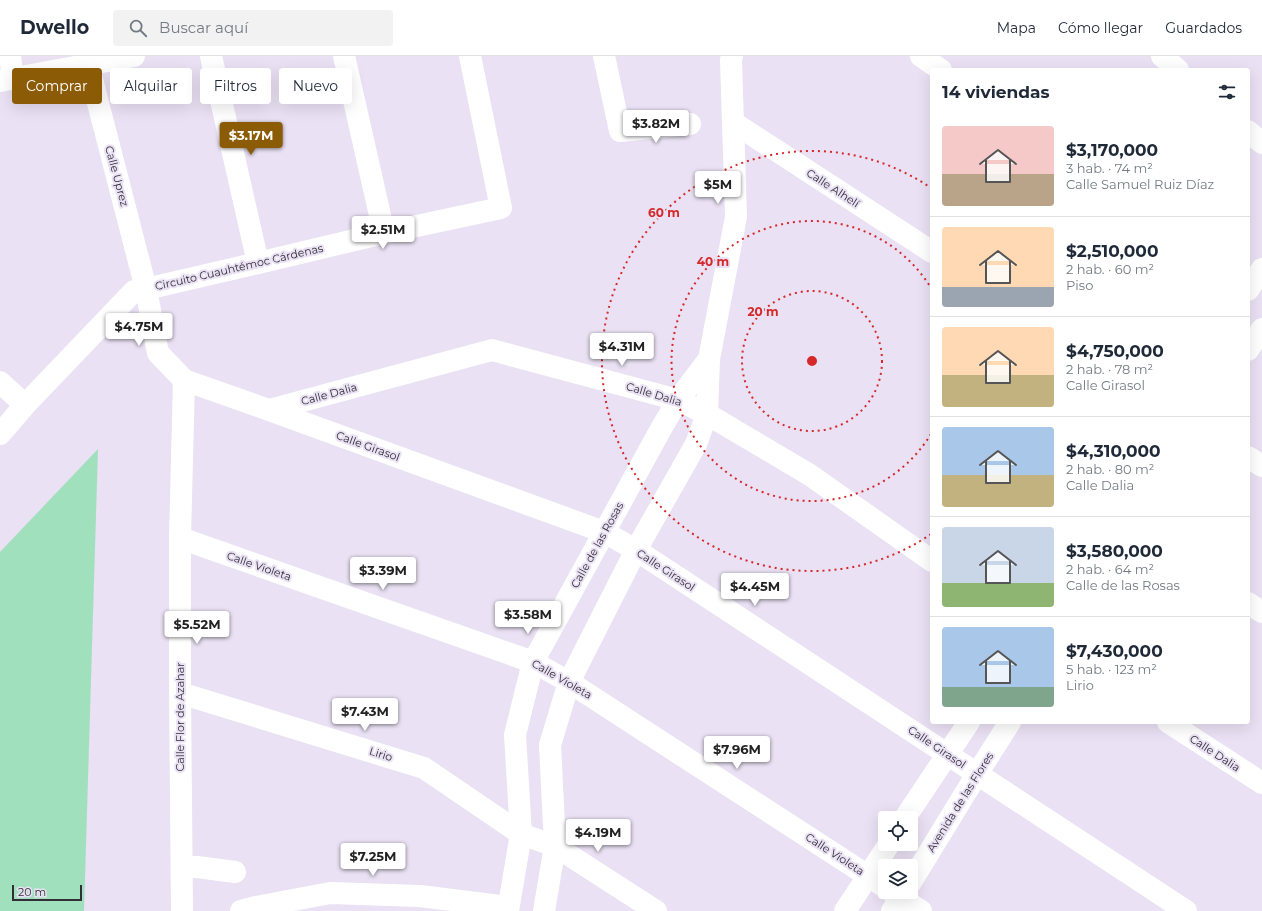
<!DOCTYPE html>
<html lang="es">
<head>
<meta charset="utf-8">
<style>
	:root { --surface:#fff; --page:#f2f2f3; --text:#1f2937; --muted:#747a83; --line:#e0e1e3; --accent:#8c5b05 }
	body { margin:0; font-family:Montserrat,sans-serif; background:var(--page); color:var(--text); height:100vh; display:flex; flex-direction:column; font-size:15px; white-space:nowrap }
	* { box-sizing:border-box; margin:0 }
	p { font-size:13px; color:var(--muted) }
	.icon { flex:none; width:22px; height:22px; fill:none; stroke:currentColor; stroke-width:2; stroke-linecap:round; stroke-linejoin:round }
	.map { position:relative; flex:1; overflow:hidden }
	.side { position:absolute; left:930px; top:12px; width:320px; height:656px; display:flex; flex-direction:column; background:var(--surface); border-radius:4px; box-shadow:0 4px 16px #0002 }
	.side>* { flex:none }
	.banner { position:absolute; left:12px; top:12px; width:380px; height:36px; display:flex; gap:8px }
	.tools { position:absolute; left:878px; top:755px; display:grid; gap:8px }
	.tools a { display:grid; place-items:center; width:40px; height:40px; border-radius:4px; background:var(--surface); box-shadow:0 4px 16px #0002; font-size:20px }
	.scale { position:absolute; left:12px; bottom:10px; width:70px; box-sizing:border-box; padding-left:4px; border:2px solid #312e35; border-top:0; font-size:11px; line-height:14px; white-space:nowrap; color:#312e35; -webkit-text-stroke:3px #eae1f4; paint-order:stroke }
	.price { position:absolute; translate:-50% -34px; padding:0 9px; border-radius:4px; background:#fff; color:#222; font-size:13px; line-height:26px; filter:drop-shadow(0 1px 2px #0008) }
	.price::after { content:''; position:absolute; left:50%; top:24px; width:12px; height:9px; margin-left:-6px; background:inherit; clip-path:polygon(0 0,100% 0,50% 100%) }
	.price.selected { background:var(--accent); color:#fff }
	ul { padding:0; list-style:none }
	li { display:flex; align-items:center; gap:12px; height:100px; padding:0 12px }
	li+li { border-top:1px solid var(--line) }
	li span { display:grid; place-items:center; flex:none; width:112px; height:80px; border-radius:4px; color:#555 }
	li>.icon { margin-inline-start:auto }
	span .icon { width:48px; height:48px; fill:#fffc; stroke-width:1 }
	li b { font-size:17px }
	h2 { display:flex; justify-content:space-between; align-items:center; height:48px; padding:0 12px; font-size:17px }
	.tag { padding:0 14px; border-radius:4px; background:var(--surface); box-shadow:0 4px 16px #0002; font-size:14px; line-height:36px }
	.tag.selected { background:var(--accent); color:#fff }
	header { display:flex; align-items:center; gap:24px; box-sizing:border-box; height:56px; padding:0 20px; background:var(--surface); border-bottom:1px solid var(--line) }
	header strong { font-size:19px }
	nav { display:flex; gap:22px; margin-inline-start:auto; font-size:14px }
	.search { width:280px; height:36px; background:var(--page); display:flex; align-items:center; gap:10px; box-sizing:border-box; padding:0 14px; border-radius:4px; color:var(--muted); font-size:15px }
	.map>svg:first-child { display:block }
</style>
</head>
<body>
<header>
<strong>Dwello</strong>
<div class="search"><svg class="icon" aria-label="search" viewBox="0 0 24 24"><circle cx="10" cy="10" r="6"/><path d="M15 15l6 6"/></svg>Buscar aquí</div>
<nav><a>Mapa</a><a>Cómo llegar</a><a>Guardados</a></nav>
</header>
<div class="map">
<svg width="1262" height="855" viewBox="0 0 1262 855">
	<rect width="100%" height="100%" fill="#eae1f4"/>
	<!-- green -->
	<path fill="#a1e0bd" d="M98,393L84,855H0V496Z"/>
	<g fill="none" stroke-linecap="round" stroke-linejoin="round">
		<!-- minor -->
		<path stroke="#fff" stroke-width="22" d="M10,0L13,21
			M344,0L384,177
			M604,0L620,75L690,68
			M921,0L941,14
			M1162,0L1178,14
			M0,25L134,0
			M734,67L932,196
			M1248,75L1262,87
			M258,207L384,177L501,152L470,0
			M0,326L25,349
			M269,354L604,476L636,494L1186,855
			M0,378L25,349L134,235L146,233L88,8
			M1248,401L1262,410
			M180,482L533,606L569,626L885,831
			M1248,547L1262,556
			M180,637L424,712L521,778L555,790L656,855
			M1168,666L1262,727
			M182,809L235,816
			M892,836L921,855
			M182,855L180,637V482L184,324
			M241,855L256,851L330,837L420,840L508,851"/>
		<!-- tertiary -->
		<path stroke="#fff" stroke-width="22" d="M508,855L521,778L515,679L533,606L662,371L678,344L709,303
			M544,855L555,790L550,689L569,626L636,494L696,388L707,358L709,303L736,161L731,4L732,0"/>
		<!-- secondary -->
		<path stroke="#fff" stroke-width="22" d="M211,0L258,207L146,233L158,297L184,324L269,354L492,294L678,344L707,358L810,419L932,505
			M1248,234L1262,213
			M1248,294L1262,273
			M905,762L969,666
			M911,826L977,718L1010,666
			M845,855L889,788
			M892,855L905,836"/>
	</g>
	<!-- distance rings -->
	<g fill="none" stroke="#d62828" stroke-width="2" stroke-dasharray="2 4">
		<circle cx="812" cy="305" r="70"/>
		<path d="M931 378A140 140 0 1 1 931 232"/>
		<path d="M931 478A210 210 0 1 1 931 132"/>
	</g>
	<g text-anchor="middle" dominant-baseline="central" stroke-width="4" stroke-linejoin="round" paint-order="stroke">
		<!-- street labels -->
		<g font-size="11" fill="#312e35" stroke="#eae1f4">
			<text transform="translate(117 120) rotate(75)">Calle Uprez</text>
			<text transform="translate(833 132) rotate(33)">Calle Alhelí</text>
			<text transform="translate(239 211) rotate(-13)">Circuito Cuauhtémoc Cárdenas</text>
			<text transform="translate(329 338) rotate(-15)">Calle Dalia</text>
			<text transform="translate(654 338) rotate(17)">Calle Dalia</text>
			<text transform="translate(368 390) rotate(20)">Calle Girasol</text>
			<text transform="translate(597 489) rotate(-61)">Calle de las Rosas</text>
			<text transform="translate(259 510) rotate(19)">Calle Violeta</text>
			<text transform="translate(666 514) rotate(33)">Calle Girasol</text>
			<text transform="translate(562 623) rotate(30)">Calle Violeta</text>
			<text transform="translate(180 661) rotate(-90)">Calle Flor de Azahar</text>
			<text transform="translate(937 691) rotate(34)">Calle Girasol</text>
			<text transform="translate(1215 697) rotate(33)">Calle Dalia</text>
			<text transform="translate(381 698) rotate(17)">Lirio</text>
			<text transform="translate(960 746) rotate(-58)">Avenida de las Flores</text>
			<text transform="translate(835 798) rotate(33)">Calle Violeta</text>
		</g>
	</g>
	<circle cx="812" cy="305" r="6" fill="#d62828" stroke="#eae1f4" stroke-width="2"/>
	<g font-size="12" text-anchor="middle" font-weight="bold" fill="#d62828" stroke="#eae1f4" stroke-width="4" stroke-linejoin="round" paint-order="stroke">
		<text x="664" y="161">60 m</text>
		<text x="713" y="210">40 m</text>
		<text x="763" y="260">20 m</text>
	</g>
</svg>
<div class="tools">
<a><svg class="icon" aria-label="locate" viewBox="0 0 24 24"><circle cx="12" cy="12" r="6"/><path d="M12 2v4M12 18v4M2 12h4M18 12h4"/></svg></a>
<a><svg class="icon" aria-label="layers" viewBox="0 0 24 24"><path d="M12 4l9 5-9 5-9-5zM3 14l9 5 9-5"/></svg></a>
</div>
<div class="scale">20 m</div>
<b class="price" style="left:656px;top:88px">$3.82M</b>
<b class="price selected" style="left:251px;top:100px">$3.17M</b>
<b class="price" style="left:718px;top:149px">$5M</b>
<b class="price" style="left:383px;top:194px">$2.51M</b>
<b class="price" style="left:139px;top:291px">$4.75M</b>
<b class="price" style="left:622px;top:311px">$4.31M</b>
<b class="price" style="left:383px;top:535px">$3.39M</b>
<b class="price" style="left:755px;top:551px">$4.45M</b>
<b class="price" style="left:528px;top:579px">$3.58M</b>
<b class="price" style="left:197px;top:589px">$5.52M</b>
<b class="price" style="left:365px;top:676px">$7.43M</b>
<b class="price" style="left:737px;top:714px">$7.96M</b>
<b class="price" style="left:598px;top:797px">$4.19M</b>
<b class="price" style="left:373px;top:821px">$7.25M</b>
<div class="banner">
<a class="tag selected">Comprar</a>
<a class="tag">Alquilar</a>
<a class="tag">Filtros</a>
<a class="tag">Nuevo</a>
</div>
<section class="side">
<h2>14 viviendas<svg class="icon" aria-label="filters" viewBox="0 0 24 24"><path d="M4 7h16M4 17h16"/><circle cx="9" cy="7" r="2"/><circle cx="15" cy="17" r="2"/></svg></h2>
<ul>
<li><span style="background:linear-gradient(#f6c9c9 60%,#b9a48a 0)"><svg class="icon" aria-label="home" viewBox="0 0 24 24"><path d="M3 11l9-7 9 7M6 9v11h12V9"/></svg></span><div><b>$3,170,000</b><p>3 hab. · 74 m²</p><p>Calle Samuel Ruiz Díaz</p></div></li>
<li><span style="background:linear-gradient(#ffd9b3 75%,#9aa5b1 0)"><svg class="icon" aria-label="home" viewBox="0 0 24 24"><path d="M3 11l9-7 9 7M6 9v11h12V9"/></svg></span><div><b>$2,510,000</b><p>2 hab. · 60 m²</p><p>Piso</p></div></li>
<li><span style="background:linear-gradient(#ffd9b3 60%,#c2b280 0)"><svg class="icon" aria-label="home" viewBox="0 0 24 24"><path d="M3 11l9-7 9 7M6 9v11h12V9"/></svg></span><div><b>$4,750,000</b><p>2 hab. · 78 m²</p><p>Calle Girasol</p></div></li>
<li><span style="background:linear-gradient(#a9c7e8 60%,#c2b280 0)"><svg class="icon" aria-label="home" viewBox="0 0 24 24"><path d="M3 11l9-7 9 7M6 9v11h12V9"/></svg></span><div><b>$4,310,000</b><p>2 hab. · 80 m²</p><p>Calle Dalia</p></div></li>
<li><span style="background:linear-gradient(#c9d6e8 70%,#8fb573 0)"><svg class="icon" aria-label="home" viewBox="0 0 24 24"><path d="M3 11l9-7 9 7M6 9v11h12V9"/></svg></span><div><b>$3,580,000</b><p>2 hab. · 64 m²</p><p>Calle de las Rosas</p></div></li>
<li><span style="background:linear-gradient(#a9c7e8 75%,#7fa58c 0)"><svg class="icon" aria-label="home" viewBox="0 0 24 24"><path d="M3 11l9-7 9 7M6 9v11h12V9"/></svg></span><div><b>$7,430,000</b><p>5 hab. · 123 m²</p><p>Lirio</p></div></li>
</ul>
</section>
</div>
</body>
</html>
